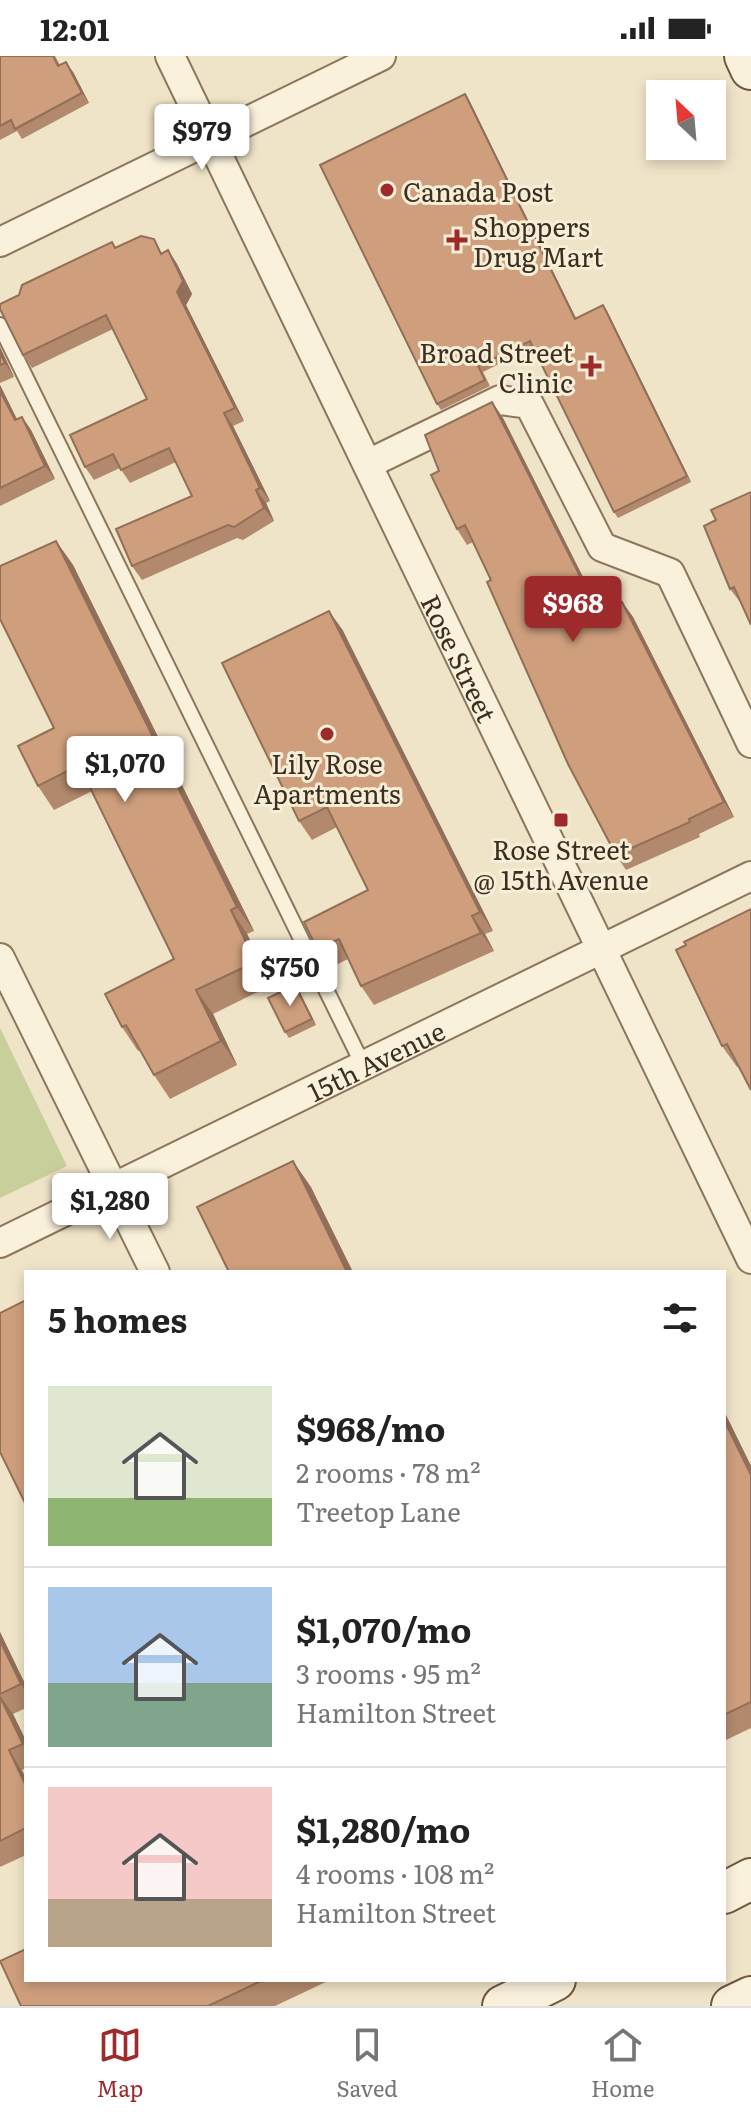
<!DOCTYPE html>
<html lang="en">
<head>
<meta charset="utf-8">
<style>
	:root { --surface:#fff; --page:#f6f6f6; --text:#222; --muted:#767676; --line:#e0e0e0; --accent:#9e2a2b }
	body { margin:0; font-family:Literata,serif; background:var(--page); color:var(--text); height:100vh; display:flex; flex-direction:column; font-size:30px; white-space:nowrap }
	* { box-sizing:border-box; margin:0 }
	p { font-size:26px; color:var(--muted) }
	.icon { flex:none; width:44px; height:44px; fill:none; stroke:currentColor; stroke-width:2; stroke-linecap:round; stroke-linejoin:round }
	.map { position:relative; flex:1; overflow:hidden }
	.panel { position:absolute; left:24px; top:1214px; width:702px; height:712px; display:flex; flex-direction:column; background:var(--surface); border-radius:0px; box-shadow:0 4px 12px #0003 }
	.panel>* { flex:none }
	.needle { width:52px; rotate:334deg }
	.tools { position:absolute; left:646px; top:24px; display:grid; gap:16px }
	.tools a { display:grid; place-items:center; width:80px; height:80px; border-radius:0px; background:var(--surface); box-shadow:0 4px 12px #0003; font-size:40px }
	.price { position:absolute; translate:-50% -68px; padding:0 18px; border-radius:8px; background:#fff; color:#222; font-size:26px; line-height:52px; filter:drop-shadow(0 2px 4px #0008) }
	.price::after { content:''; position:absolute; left:50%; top:48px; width:24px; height:18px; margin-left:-12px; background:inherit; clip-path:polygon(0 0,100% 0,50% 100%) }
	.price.on { background:var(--accent); color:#fff }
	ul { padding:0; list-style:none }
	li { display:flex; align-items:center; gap:24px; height:200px; padding:0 24px }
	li+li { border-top:2px solid var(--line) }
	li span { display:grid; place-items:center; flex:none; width:224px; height:160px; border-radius:0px; color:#555 }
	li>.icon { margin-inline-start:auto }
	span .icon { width:96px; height:96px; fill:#fffc; stroke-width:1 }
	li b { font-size:34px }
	h2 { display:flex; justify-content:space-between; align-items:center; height:96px; padding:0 24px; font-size:34px }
	.status { display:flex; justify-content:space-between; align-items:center; height:56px; padding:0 40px; background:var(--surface); direction:ltr }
	.status svg { height:22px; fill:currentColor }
	.dock { display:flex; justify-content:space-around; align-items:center; height:112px; border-top:2px solid var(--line); background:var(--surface); font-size:22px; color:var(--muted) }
	.dock a { display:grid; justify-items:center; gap:4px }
	.dock .on { color:var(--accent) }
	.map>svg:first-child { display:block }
</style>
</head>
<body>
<div class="status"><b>12:01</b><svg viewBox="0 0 49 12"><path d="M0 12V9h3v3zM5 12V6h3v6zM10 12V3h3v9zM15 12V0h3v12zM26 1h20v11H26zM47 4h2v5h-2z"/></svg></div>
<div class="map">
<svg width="751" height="1950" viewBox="0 0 751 1950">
	<rect width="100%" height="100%" fill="#f0e4c8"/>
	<!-- green -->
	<path fill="#c9cf9b" d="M0,972L67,1110L0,1142Z"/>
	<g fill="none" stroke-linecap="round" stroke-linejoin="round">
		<defs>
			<path id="service" d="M0,269L363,1009"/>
			<g id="minor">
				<path id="s1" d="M170,0L751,1203"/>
				<path d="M0,186L381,0"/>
				<path d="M368,408L500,344L529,348L602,491L670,517L751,687"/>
				<path d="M0,902L155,1216"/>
				<path id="s2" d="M0,1187L751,820"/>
			</g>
			<path id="secondary" d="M745,0L751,13
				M724,1837L751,1823
				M503,1950L555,1924
				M732,1950L751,1941"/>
		</defs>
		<!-- service casing -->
		<use href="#service" stroke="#8d765c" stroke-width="18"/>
		<!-- minor casing -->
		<use href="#minor" stroke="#8d765c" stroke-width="32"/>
		<!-- secondary casing -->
		<use href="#secondary" stroke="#6f573f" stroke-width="44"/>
		<!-- service -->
		<use href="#service" stroke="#faf1dc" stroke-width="14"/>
		<!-- minor -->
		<use href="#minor" stroke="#faf1dc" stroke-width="28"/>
		<!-- secondary -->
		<use href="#secondary" stroke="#faf1dc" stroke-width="40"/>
	</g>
	<!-- wall -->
	<path fill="#b2896c" d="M0,0H55L60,9L73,16L89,47L22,83L17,75L0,84Z
		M465,38L469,44L576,262L603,249L607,255L691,426L618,462L614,456L533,291L483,316L490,330L441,354L437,348Z
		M116,192L164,197L168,194L177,208L192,238L186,249L244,365L233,370L270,445L266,447L274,465L243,484L237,482L142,524L132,510L192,440L176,406L130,427L120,412L94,424L85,411L147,343L113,273L32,312L23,299Z
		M0,291L14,321L0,327Z
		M0,329L17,363L22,361L31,374L55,423L0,450Z
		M492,346L503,362L600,555L622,546L633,561L734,761L699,778L700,781L626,814L616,799L491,524L473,486L467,489L457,473L439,415Z
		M716,464L741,546H740L730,533Z
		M56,485L73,509L254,875L247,878L272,929L213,958L237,1009L170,1043L154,1019L140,994L138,995L122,971L174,903L92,735L54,754L38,730L54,672Z
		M342,573L493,875L485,878L494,895L374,949L361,930L348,903L330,912L317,893L368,834L337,771L312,784L299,765Z
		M686,889L739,1010L737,1011L722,990Z
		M299,935L316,969L289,982L285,976Z
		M724,1355L751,1410V1672L724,1685Z
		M0,1576L26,1630V1652L13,1658L26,1685V1712L22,1714L26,1722V1799L0,1811Z
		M26,1924H330L275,1950H21Z"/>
	<!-- shaded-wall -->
	<path fill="#916f58" d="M66,6L73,16L89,47L82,37Z
		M465,38L469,44L579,269L575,263Z
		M168,194L177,208L192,238L186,249L244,365L235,352L177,236Z
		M603,249L607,255L691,426L687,420Z
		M0,291L14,321L5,307L0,297Z
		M0,329L24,378L15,364L0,335Z
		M492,346L503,362L608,571L598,556Z
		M224,357L233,370L270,445L260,432Z
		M22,361L31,374L55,423L45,410Z
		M256,434L266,447L274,465L264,452Z
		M56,485L73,509L254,875L237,851Z
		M622,546L633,561L734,761L724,746Z
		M329,555L342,573L493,875L480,856Z
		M231,854L247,878L272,929L255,906Z
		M472,860L485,878L494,895L481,877Z
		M295,929L299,935L316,969L312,963Z
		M196,934L213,958L237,1009L221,985Z
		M293,1105L311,1131L353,1216H347Z
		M724,1355L751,1410V1419L724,1364Z
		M0,1576L26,1630V1636L21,1628L0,1585Z
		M0,1640L13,1658L26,1685V1692Z
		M9,1694L26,1722V1730Z"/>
	<!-- building -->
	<path fill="#cf9f7d" stroke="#916f58" stroke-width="2" d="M0,0H53L58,10L66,6L82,37L15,73L11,64L0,70Z
		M465,38L575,263L603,249L687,420L614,456L530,285L478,310L485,324L437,348L320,109Z
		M141,180L154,183L161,198L168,194L183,225L177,236L235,352L224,357L260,432L256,434L264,452L234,471L228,469L132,510L116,473L192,440L169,392L121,414L113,398L85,411L70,379L147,343L106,259L23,299L0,253V248L19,239L22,229L112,186L115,192Z
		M0,297L5,307L0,309Z
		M0,335L15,364L22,361L45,410L0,432Z
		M492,346L598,556L622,546L724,746L689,763L690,766L616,799L568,708L487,526L491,524L465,469L457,473L431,419L439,415L425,379Z
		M751,436V569L734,531L730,533L704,470L716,464L711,454Z
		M56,485L237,851L231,854L255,906L196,934L221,985L154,1019L126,969L122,971L105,938L174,903L79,709L38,730L18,690L54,672L0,563V510Z
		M329,555L480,856L472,860L481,877L361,930L339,883L317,893L304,866L368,834L327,751L299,765L222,607Z
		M751,853V1034L727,988L722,990L676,894L686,889L684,886Z
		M295,929L312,963L285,976L268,942Z
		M293,1105L347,1216H229L197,1151Z
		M26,1244V1449L0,1396V1257Z
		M724,1364L751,1419V1646L724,1659Z
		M0,1585L21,1628L0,1638Z
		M0,1641L23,1688L9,1694L26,1730V1772L0,1785Z
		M26,1893V1924H263L208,1950H21L0,1905Z"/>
	<!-- markers -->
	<g fill="#9e2a2b" stroke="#f7eed8" stroke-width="3">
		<circle cx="387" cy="134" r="8"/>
		<path d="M453 172h8v8h8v8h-8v8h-8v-8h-8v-8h8z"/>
		<path d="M587 298h8v8h8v8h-8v8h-8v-8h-8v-8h8z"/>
		<circle cx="327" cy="678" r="8"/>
		<rect x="553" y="756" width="16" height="16" rx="4"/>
	</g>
	<g text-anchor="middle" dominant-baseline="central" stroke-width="6" stroke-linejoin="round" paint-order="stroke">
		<!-- poi labels -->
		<g font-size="26" fill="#3d2e20" stroke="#f7eed8" text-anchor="start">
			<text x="403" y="134">Canada Post</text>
			<text x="473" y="169">Shoppers<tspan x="473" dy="30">Drug Mart</tspan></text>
			<text x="573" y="295" text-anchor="end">Broad Street<tspan x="573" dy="30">Clinic</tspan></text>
			<text x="327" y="706" text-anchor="middle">Lily Rose<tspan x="327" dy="30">Apartments</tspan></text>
			<text x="561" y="792" text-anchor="middle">Rose Street<tspan x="561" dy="30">@ 15th Avenue</tspan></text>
		</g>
		<!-- street labels -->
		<g font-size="26" fill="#3d2e20" stroke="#f7eed8">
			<text stroke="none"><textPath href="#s1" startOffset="668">Rose Street</textPath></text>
			<text stroke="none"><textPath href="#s2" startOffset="418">15th Avenue</textPath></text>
		</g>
	</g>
</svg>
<div class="tools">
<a><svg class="needle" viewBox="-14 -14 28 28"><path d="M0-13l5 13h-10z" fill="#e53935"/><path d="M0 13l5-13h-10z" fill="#767676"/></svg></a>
</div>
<b class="price" style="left:202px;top:116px">$979</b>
<b class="price on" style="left:573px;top:588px">$968</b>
<b class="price" style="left:125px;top:748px">$1,070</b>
<b class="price" style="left:290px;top:952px">$750</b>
<b class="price" style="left:110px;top:1185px">$1,280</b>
<section class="panel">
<h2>5 homes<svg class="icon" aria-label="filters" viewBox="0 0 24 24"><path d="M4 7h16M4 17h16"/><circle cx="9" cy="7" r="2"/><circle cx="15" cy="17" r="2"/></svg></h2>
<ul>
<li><span style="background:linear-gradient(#dfe7d0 70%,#8fb573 0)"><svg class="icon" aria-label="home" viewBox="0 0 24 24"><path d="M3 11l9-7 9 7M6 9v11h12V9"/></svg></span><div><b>$968/mo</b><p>2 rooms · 78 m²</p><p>Treetop Lane</p></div></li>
<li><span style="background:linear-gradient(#a9c7e8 60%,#7fa58c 0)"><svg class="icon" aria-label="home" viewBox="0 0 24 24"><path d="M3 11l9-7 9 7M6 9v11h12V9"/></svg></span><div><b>$1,070/mo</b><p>3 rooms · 95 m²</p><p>Hamilton Street</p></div></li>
<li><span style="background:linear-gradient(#f6c9c9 70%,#b9a48a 0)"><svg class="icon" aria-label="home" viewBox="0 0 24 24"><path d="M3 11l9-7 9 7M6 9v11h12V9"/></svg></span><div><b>$1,280/mo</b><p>4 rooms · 108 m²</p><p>Hamilton Street</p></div></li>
</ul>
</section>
</div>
<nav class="dock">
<a class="on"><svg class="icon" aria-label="map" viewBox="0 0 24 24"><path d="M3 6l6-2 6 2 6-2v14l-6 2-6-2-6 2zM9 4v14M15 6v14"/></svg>Map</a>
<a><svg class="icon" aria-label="saved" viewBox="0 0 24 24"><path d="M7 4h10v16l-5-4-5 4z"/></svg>Saved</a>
<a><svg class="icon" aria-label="home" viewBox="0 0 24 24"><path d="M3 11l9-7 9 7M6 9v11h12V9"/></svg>Home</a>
</nav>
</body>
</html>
